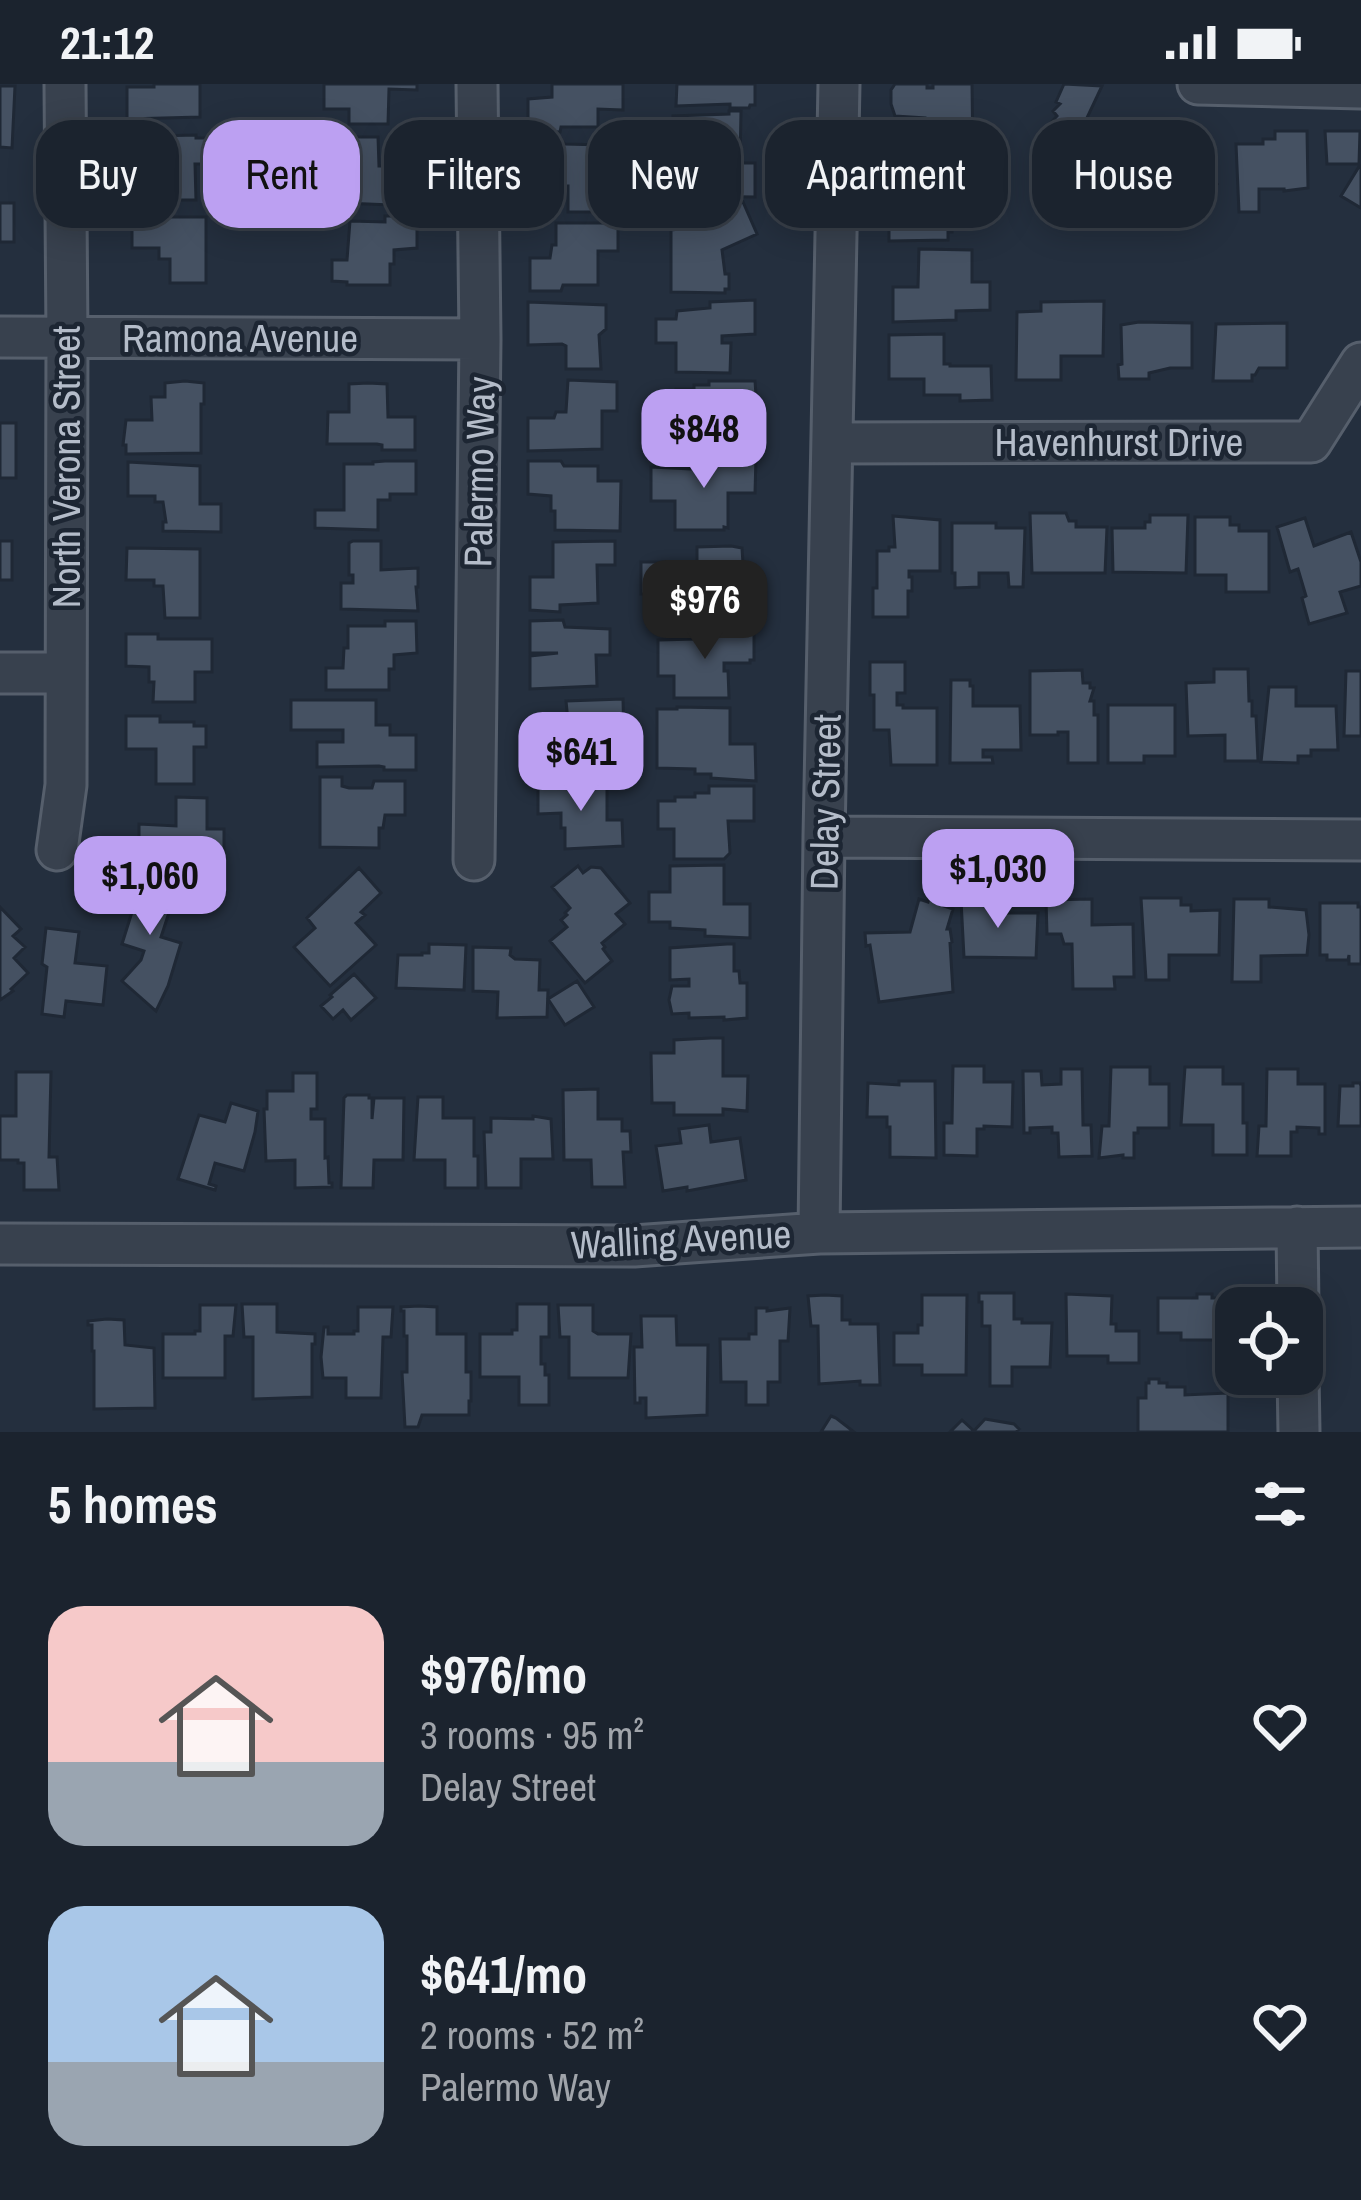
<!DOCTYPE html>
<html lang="en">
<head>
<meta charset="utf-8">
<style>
	:root { --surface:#1b232e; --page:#242b36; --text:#f1f3f6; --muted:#a0a4aa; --line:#39404a; --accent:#bca0f2 }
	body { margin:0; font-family:"Archivo Narrow",sans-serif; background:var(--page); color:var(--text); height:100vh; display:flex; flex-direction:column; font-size:45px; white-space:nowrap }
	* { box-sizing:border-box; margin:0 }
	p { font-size:39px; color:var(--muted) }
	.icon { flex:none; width:66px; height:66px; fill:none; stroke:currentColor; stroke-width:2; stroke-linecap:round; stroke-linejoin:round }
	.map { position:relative; height:1348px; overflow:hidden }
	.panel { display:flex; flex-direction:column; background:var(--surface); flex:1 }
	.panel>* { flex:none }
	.hud { position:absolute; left:36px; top:36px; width:1290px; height:108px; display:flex; gap:24px }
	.fabs { position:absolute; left:1215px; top:1203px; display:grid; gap:24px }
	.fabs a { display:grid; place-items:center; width:108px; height:108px; border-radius:24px; background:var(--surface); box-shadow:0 6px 30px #0003,0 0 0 3px var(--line); font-size:60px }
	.price { position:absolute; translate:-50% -102px; padding:0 27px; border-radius:24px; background:var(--accent); color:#111; font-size:39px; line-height:78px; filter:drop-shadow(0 3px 6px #0008) }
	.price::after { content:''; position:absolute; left:50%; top:72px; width:36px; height:27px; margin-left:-18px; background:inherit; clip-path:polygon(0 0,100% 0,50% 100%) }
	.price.selected { background:#222; color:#fff }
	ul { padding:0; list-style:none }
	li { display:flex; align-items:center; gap:36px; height:300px; padding:0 48px }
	li span { display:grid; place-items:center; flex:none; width:336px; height:240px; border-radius:36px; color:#555 }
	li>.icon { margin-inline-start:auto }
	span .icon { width:144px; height:144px; fill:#fffc; stroke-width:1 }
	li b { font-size:51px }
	h2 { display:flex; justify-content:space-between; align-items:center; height:144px; padding:0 48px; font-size:51px }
	.pill { padding:0 42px; border-radius:36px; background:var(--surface); box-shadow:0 6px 30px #0003,0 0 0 3px var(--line); font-size:42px; line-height:108px }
	.pill.selected { background:var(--accent); color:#111 }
	.status { display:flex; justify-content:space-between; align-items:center; height:84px; padding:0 60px; background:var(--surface); direction:ltr }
	.status svg { height:33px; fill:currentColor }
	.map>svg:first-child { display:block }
</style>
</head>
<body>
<div class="status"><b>21:12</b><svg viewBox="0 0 49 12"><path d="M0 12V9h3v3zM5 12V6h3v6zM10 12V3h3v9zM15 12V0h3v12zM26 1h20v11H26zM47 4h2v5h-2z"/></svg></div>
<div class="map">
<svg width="1361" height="1348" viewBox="0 0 1361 1348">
	<rect width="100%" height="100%" fill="#242f3e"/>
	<!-- building -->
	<path fill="#455162" stroke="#1f2835" stroke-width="3" d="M154,0H200V33L127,35V3H154Z
		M324,0H417V6L389,5L388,40H349V25H324Z
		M552,0H623V26L598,25V43H561L560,48L528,47V15L552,13Z
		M677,0H755V21H750L749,24H730V20L676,22Z
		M895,0H927V4H933V0H972L973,73L918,74V44H925V34L895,32L891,20V6Z
		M1064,0L1102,2L1086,36L1118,67L1076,104L1034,57L1057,32L1053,27L1060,20L1056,18Z
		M0,2H15L12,64L0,63Z
		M729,27H741L740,79H755V113L681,112V86H676V61H667V43H673V32L729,30Z
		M1275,47H1307L1308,104L1284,107V105H1259V128H1239L1236,60H1263V55H1275Z
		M1325,47H1360L1359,80H1327Z
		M196,51V54H212L213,80H195L196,116H158L159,121L126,122V89H150V73H154V52Z
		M343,53H378L379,82H391V89H416L418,111H415V122L344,119V104H318V77H327V54Z
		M527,56H561L565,60L603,61V98H621V125H603V128H568V102H555V92H527Z
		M1148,56L1170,89L1173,86L1175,89L1196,73L1217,100L1191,119L1187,114L1180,121L1183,125L1165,139L1156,128L1146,136L1142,131L1131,139L1112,116L1122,108L1107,88Z
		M1360,81L1361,82V124L1341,112Z
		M902,82L948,83V130H952V148H948V156L889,157V123H896V115H903Z
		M743,118L757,150L722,166L725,190H729V205H725V209L671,208V146L706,142V137H715L713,132Z
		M0,119H14V158H0Z
		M132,128L169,129V133H206V199H170V175H159V164H132Z
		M385,132H417V164L394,166V180H390V201H347V198L332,197V176H347L350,137L385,138Z
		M556,139H618V167H598V201H563L561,207H530V174H550L552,161H556Z
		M919,165L972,166V198H990V226L956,227V236L893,238V203H918Z
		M755,216V250L722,252V259H731L730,289L676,288V259H656V235H676L677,227L710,224V218Z
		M1104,217L1103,272H1061V296H1016L1017,228L1041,227V218Z
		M528,218L606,221V245L599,251L601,285H566V262L562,260L528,261Z
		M1139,238L1192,239V284H1170L1149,289V295H1119L1118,281L1122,280L1121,241Z
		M1287,239V284H1259L1255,291H1252V297H1213L1216,240Z
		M944,250V280H950V282H991L992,316L960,317V311H924V295H889V251Z
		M568,296L617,298V327H602V365L528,367V334H554L556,328H566Z
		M185,297L204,299V320H201V369L126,370V361H123L126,336H152L151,313H165V299Z
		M709,297H755L757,326H727L730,365H676V305H694V301H709Z
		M368,299L387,300L388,333H415V366H382V361L377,360H327L328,328H349V300Z
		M0,339H16V394H0Z
		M745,372L756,373L755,409H728V444L724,443V446H675V417H651V383L690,385V379H709V376Z
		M385,377H416V410H390V416H378V446L315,444V426H344V380H373V378Z
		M528,377H561L564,382H598V397H621L620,447L555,446V427H551V412L528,410Z
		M128,378L200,382V420H221V448L163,447V438H166L163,418H155V412H128Z
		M1030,429H1066L1069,437H1076V443H1107L1105,489H1032Z
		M1150,431H1188L1186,489L1113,488L1112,444H1145V438H1150Z
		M893,432L940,436V487H909V493H912V507H908V533H873V504H877V467H889V463H895Z
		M1195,433H1230V441H1239V447H1269V508H1226V491H1195Z
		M1305,434L1314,462L1351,448L1361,478V502L1340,508L1347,529L1309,540L1302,514L1306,512L1298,485L1290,488L1277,443Z
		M952,439H996V444H1025L1023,503H1009L1008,489H979V503L955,504V489H952Z
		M0,457H12V496H0Z
		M353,457H381V486L418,484V503H416L418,527L341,525V499H353V491H349V459Z
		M615,457V481H597L598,519L560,521V528L530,526V493H553V458Z
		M731,462L742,464L744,496H747V501H756L755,532L697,534V463Z
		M127,464L200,465V534H165L163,502H154V496H126Z
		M641,478H667L670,535H648V510H641Z
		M563,536L565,543L610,545V571H596L597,602L530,605V572L558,569H530V537Z
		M385,537H416L417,569L394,571V585H389V606H326V584H343L344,564H348V542H385Z
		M709,545H754V576H750V579H724V587H728L729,614H674V592H658V556L695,555V551H709Z
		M126,550H158V555H212V588H195V618H153L154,598H149V583L126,582Z
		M870,578H905V609H897V621H903V624H937V681H891L889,646H874V611H870Z
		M1214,585H1248L1249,617H1252V632H1256L1258,677H1225V651L1188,652L1186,599L1214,598Z
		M1082,586L1083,599H1090V604H1094L1090,617H1094V631H1098V679H1068V648H1058V651H1030V587Z
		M1346,587H1361V652H1344Z
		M951,596H970V602H973V622H1020L1021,666H983V673H992L993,679H950Z
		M1269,603H1296V622H1336L1338,666H1311V672H1298V679L1261,678Z
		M623,615L624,657H611V671H602V682L529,686L528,653L556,652V646H565V637H568L566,617Z
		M291,616H376V641H390V651H416V686H384V683L379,682L317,683V658H343V646H291Z
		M1108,621H1175V672H1144V679H1108Z
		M677,623L730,624V660H755L756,697L711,694V690H695V685L657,684V625H677Z
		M126,632H160V638H194V642H206V663H194V700H156V665H126Z
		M320,693H342V702L349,704H372L374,697H405V731H385L383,744H379V764L320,763Z
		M538,696H570V701H607V736H622L623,762L565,765V744H561V729L538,730Z
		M709,702H754V737H728L730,769L724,775H674V745H658V717H675V713H695V709H709Z
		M176,713L207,714V745H224V779L139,782V740L176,742Z
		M724,781V820H750V854L705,852V846L670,844V838H649V808H670V782Z
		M578,782L583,789L591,783L601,784L630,819L616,830L625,840L602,859L605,863L603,865L612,877L585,899L550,857L567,843L561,836L567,831L565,829L570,824L552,803Z
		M359,784L381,809L361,828L365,831L356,839L376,861L330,902L294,863L315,844L307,834Z
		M133,790L177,804L161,853L181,859L168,902L156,927L122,897L141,876L144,867L122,860L132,828L122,825Z
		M929,814L945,819L944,822L953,825L947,845H950L952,858L950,859L953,908L879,918L870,861L866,862L865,849L910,848L919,815L928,818Z
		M1141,814H1181V821H1191V827L1220,826L1219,871H1169V896H1146Z
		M1092,815V841L1133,840L1134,893H1114L1115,905H1073L1072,860H1064L1061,850H1047L1046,816Z
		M1234,815H1269V823L1306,826L1309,851L1307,871L1261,872V898H1232Z
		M961,816H997L1001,823L1007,824V829H1038L1036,874L964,873Z
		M1320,819H1358V823H1361V880H1349V871L1348,876H1327V871H1320Z
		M0,823L21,845L13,852L25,863L14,874L28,889L11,905L13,907L0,916Z
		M46,844L79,848L75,879L107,882L103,921L66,917L64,933L42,930L47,883L42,880Z
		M429,860L466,861L464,906L396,904L398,871H422V869H429Z
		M727,860H734V887H739L740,899H747V934L724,936V933L689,934V929L672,930L669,916L672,902H689V895L670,896V864Z
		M473,863L511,864L510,871L515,875L540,876L539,906H548L547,933L497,934L498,908L473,907Z
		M354,890L376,914L351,936L343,926L333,935L321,922L332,913L330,911Z
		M577,897L594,923L565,941L548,915Z
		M711,954H723V992H748L747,1027L723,1025V1031H674V1019H652L651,969H674V956Z
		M953,982H984V998H1013L1012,1043L984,1042V1045H977V1072L944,1071V1039H952Z
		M1111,983H1150V1000H1169V1044H1138V1049H1134V1074H1123V1071L1099,1074L1102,1042H1109Z
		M1185,983H1223V1000H1243V1039H1247V1071H1213V1041H1181Z
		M1061,985H1082L1083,1041H1091L1092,1072L1059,1073L1058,1049H1052V1043L1030,1044V1049H1024L1023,987H1041L1042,1001L1061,1000Z
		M1267,985H1298V1000H1325V1050H1319V1044L1297,1043V1048H1291V1072H1257L1259,1042H1266Z
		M16,988H51L49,1073H57L59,1106H24V1079H18V1076H0V1032H16Z
		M293,989H317V1025H311V1035H325V1074L328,1073L329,1099H332V1103L295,1104V1076L266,1077L264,1025H267V1007H293Z
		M899,997H935L936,1074L890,1073V1043H887V1033H867L868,999L899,1001Z
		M1353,999H1360L1361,1002V1042H1338L1340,1002H1353Z
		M598,1005V1035H622V1047H630L631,1068H623L625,1103H592L591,1076H564L563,1006Z
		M347,1011H369V1014H372V1035L374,1014H404L403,1076H374L373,1104H341L344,1014Z
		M418,1013H443V1034H474V1072H478V1104H445V1076H414Z
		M231,1019L258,1027L255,1048L244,1087L215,1079L209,1100L216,1102L215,1106L178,1095L199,1031L225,1038Z
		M533,1032L551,1035L553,1075H521V1104H486L484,1048H491V1034L533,1035Z
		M709,1041L711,1058L740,1054L746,1096L687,1107V1103L663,1107L656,1062L681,1059L679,1045Z
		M979,1209H1014V1235H1022V1239H1052L1050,1283H1012V1302H990V1242H982V1218H979Z
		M1066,1210L1112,1212L1111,1240H1116V1247H1139V1279H1108V1272H1067Z
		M1197,1210H1212V1214H1241V1224H1236V1256H1181V1249H1158V1214H1197Z
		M825,1211L842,1212V1236H850V1240H878L880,1301H860V1297L819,1300L818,1242H811L808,1212Z
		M922,1211H967L966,1291H922V1281H894V1249H918V1241H922Z
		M242,1220H277V1248L315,1250V1260H312V1313L253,1315V1253H244Z
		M517,1220H549V1253H541V1280H545V1291H549V1321H519V1293H480V1250H512V1246H517Z
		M200,1221H236L233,1252H225V1294H163V1250H195V1247H200Z
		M558,1221H593V1247L598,1250H631L628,1294H569V1253H560Z
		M419,1222L437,1223V1250H466V1288H471V1317H469V1331H422L418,1343H405L402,1288H407V1252H404V1227H401V1223Z
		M358,1223H393L391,1253H383L381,1314H346V1294H323L321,1273L324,1243H328V1250H354V1247H358Z
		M756,1224H767V1227L790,1224L788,1257H780V1298H768V1321H746V1298H721L720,1255H749V1250H756Z
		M641,1232H676L677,1261H708L707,1331L646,1334V1314H640V1319H635L634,1263H642Z
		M107,1235L124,1236L125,1261L154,1264L155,1324L94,1325V1267H92V1241H88V1237Z
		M1149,1295H1159V1299H1167V1303H1185V1311L1228,1309V1348H1138V1314H1146V1299H1149Z
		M831,1332L836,1334L854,1348H821Z
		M985,1335L1014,1340L1019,1345L1016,1348H950L962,1336L974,1347Z"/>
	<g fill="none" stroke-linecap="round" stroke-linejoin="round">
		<defs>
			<path id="minor" d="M1198,0L1361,4
				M0,253L480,255
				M834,359L1311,358L1361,279
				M0,589H66
				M824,753L1361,756
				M57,766L66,701L67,253L65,0
				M474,776L480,255L477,0
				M1297,1143L1298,1224
				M819,1149L824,753L839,0
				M0,1160L634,1162L819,1149L1361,1143
				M1298,1290L1299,1348"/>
		</defs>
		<!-- minor casing -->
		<use href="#minor" stroke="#565f6c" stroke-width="45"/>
		<!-- minor -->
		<use href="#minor" stroke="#38414e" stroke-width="39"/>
	</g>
	<g text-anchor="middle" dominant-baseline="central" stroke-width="9" stroke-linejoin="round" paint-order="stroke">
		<!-- street labels -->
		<g font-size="39" fill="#b4bcc9" stroke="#1d2633">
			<text x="240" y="254">Ramona Avenue</text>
			<text x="1119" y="358">Havenhurst Drive</text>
			<text transform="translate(66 383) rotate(-90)">North Verona Street</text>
			<text transform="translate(479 388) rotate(-89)">Palermo Way</text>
			<text transform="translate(825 718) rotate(-89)">Delay Street</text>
			<text transform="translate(681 1155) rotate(-3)">Walling Avenue</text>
		</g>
	</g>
</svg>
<div class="fabs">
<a><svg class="icon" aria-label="locate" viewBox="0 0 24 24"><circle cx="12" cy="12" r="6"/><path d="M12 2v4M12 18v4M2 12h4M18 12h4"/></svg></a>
</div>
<b class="price" style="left:704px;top:407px">$848</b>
<b class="price selected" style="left:705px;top:578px">$976</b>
<b class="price" style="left:581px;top:730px">$641</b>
<b class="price" style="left:998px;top:847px">$1,030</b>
<b class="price" style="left:150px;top:854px">$1,060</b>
<div class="hud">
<a class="pill">Buy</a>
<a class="pill selected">Rent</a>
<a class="pill">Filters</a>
<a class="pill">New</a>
<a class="pill">Apartment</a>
<a class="pill">House</a>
</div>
</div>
<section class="panel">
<h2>5 homes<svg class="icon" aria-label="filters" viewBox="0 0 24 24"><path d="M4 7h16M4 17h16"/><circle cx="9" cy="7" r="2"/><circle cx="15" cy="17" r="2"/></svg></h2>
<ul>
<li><span style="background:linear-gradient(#f6c9c9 65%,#9aa5b1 0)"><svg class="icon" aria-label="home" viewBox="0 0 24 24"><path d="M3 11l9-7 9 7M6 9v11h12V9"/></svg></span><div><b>$976/mo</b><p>3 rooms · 95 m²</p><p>Delay Street</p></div><svg class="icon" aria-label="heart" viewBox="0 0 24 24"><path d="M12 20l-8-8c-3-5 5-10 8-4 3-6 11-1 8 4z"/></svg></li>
<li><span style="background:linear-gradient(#a9c7e8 65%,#9aa5b1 0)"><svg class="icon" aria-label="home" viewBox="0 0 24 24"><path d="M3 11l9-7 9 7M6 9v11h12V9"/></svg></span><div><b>$641/mo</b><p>2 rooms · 52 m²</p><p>Palermo Way</p></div><svg class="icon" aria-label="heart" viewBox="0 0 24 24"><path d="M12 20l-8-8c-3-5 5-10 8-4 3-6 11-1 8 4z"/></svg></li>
</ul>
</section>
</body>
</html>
